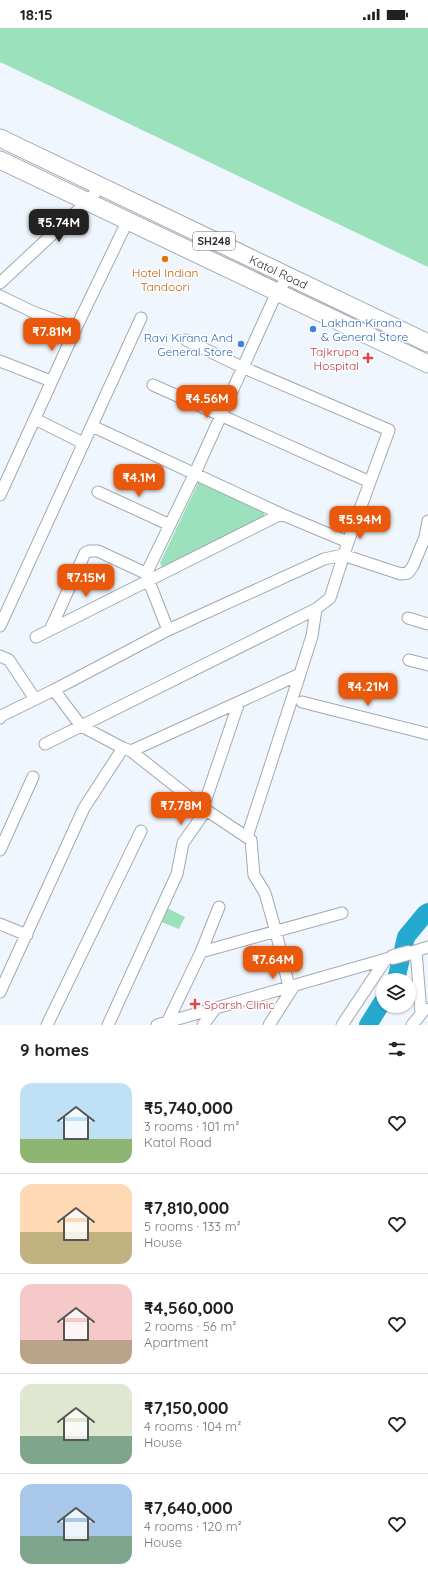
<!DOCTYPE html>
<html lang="en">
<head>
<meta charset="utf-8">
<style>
	:root { --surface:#fff; --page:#f2f2f2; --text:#202124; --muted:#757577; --line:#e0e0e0; --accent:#ea580c }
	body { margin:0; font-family:Quicksand,sans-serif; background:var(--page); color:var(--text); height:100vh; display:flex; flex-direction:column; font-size:15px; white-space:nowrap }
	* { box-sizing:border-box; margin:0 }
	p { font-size:13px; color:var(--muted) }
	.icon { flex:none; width:22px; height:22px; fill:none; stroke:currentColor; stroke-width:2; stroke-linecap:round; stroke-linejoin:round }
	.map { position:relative; height:997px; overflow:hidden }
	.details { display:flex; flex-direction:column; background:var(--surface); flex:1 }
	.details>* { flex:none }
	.fabs { position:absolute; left:376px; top:945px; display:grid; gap:8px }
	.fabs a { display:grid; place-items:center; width:40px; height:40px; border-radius:50%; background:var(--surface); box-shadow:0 1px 3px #0004; font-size:20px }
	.price { position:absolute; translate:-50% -34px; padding:0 9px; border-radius:8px; background:var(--accent); color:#fff; font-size:13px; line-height:26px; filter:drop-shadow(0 1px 2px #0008) }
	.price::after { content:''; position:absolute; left:50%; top:24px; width:12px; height:9px; margin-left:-6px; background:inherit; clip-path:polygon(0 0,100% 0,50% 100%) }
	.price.on { background:#222; color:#fff }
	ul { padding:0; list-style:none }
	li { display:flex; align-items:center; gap:12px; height:100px; padding:0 20px }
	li+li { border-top:1px solid var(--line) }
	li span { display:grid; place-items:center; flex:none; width:112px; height:80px; border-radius:12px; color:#555 }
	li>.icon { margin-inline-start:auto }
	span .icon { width:48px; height:48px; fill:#fffc; stroke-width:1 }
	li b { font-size:17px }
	h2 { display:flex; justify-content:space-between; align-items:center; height:48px; padding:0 20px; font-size:17px }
	.status { display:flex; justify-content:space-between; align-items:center; height:28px; padding:0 20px; background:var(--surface); direction:ltr }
	.status svg { height:11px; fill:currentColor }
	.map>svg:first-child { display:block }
</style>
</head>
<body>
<div class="status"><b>18:15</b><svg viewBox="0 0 49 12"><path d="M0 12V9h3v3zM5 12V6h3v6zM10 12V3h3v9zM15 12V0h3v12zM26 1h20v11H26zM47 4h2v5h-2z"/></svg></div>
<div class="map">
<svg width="428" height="997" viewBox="0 0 428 997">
	<rect width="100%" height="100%" fill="#f0f6fd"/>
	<!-- green -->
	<path fill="#9be2bc" d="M0,0H428V239L0,34Z
		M198,455H201L264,483V488L168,538L162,539L160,535Z
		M165,879L185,889L179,901L159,893Z"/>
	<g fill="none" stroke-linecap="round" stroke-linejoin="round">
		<!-- river -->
		<path stroke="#25a9cf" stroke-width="18" d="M396,952L406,909L425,886L428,884
			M368,997L383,973"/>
		<defs>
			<path id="minor" d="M0,255L88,173L101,158
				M0,268L33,284L76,300
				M0,333L51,353
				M153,357L370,454
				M35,391L83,415
				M92,398L281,486L348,514
				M98,464L170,497
				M0,467L76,300L128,192
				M428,493L425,509H428
				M146,546L195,445L277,264L289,248
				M408,590L428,596
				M0,598L141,290
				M51,600L85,525L89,523H98L143,544L146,546L168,602L54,662
				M168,602L324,531L343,527L401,546L408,545L413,538L425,509
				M36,609L281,486
				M0,628L9,632L35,671
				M409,632L428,637
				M302,674L428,706
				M0,690L1,688L54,662L81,698L123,720L131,723L203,780L239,674L300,646L312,608L316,581
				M45,716L316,581L330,570L348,514L389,402L242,339L186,312
				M131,723L239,674
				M203,780L251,812L254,847L265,865L276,904L289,959
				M247,809L300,646
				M0,822L33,749
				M0,896L27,907
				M416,923L421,985
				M201,924L219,879
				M409,925L428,919
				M0,964L84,780L123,720
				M47,997L141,803
				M108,997L177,846L183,815L206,782
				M157,997L393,929
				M166,997L201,924L342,885
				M203,997L215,981
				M269,997L294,958
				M342,997L386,931
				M412,997L425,981"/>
			<path id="tertiary" d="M393,929L408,925"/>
			<g id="primary">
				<path id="s1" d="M0,110L428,315"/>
				<path d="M0,132L428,336"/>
			</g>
		</defs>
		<!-- minor casing -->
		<use href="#minor" stroke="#a2a9b2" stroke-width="13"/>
		<!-- tertiary casing -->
		<use href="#tertiary" stroke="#a2a9b2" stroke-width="16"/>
		<!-- primary casing -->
		<use href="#primary" stroke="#a2a9b2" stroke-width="19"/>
		<!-- minor -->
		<use href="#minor" stroke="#fff" stroke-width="11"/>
		<!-- tertiary -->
		<use href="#tertiary" stroke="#fff" stroke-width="14"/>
		<!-- primary -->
		<use href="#primary" stroke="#fff" stroke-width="17"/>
	</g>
	<!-- markers -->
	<circle fill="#e8710a" stroke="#fff" stroke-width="1.5" cx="165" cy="231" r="4"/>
	<g fill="#3f7fe0" stroke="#fff" stroke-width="1.5">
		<circle cx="313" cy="301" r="4"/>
		<circle cx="241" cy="316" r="4"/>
	</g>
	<g fill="#e0444e" stroke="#fff" stroke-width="1.5">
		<path d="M366 324h4v4h4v4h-4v4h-4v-4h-4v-4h4z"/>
		<path d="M193 970h4v4h4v4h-4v4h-4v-4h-4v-4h4z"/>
	</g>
	<g text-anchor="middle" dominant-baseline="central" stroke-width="3" stroke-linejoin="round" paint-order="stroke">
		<!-- shield labels -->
		<rect fill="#fff" stroke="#6b6d70" stroke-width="1" x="193" y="204" width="42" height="18" rx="3"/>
		<g font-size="11" font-weight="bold" fill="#2c2f32">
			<text x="214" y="213">SH248</text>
		</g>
		<!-- food labels -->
		<g font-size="12" fill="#c56008" stroke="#fff">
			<text x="165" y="244">Hotel Indian<tspan x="165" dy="14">Tandoori</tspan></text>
		</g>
		<!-- street labels -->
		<g font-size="12" fill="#2c2f32" stroke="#fff">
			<text stroke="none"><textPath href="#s1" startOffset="309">Katol Road</textPath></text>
		</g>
		<!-- shop labels -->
		<g font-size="12" fill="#366cbe" stroke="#fff" text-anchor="start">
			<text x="321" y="294">Lakhan Kirana<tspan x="321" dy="14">&amp; General Store</tspan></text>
			<text x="233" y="309" text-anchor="end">Ravi Kirana And<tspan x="233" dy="14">General Store</tspan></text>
		</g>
		<!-- health labels -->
		<g font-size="12" fill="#be3a42" stroke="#fff" text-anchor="end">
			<text x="359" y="323">Tajkrupa<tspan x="359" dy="14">Hospital</tspan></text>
			<text x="204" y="976" text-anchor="start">Sparsh Clinic</text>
		</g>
	</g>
</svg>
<div class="fabs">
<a><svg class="icon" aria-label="layers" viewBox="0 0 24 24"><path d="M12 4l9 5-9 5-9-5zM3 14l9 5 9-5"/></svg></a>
</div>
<b class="price on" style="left:59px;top:215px">₹5.74M</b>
<b class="price" style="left:52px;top:324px">₹7.81M</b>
<b class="price" style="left:207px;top:391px">₹4.56M</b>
<b class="price" style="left:139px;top:470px">₹4.1M</b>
<b class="price" style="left:360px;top:512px">₹5.94M</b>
<b class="price" style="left:86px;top:570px">₹7.15M</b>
<b class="price" style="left:368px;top:679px">₹4.21M</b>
<b class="price" style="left:181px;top:798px">₹7.78M</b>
<b class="price" style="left:273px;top:952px">₹7.64M</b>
</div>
<section class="details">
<h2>9 homes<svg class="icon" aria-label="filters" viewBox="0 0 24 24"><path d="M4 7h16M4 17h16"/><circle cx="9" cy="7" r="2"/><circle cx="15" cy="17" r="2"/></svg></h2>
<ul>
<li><span style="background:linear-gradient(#bfe0f5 70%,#8fb573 0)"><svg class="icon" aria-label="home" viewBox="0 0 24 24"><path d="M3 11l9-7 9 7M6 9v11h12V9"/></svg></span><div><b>₹5,740,000</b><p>3 rooms · 101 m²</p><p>Katol Road</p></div><svg class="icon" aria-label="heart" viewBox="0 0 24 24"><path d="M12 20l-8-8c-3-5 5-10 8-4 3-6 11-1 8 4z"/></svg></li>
<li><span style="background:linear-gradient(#ffd9b3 60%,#c2b280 0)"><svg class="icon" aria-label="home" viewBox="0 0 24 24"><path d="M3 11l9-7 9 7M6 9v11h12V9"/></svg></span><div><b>₹7,810,000</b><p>5 rooms · 133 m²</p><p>House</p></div><svg class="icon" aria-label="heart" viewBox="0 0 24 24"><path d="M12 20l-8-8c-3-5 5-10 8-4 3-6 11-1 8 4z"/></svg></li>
<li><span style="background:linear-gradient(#f6c9c9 70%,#b9a48a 0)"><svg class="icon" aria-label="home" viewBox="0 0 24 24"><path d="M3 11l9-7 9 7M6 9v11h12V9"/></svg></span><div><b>₹4,560,000</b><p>2 rooms · 56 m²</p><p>Apartment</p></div><svg class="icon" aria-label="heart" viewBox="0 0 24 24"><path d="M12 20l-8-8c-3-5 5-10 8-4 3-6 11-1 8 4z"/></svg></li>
<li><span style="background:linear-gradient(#dfe7d0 65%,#7fa58c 0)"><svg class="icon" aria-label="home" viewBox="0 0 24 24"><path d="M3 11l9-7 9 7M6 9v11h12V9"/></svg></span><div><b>₹7,150,000</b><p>4 rooms · 104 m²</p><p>House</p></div><svg class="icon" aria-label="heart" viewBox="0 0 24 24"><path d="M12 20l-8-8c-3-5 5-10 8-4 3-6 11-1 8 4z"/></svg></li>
<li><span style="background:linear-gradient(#a9c7e8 65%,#7fa58c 0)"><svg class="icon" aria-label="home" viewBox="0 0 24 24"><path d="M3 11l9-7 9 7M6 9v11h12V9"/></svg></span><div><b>₹7,640,000</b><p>4 rooms · 120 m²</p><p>House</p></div><svg class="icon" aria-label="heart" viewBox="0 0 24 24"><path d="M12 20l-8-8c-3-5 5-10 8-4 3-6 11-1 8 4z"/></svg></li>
</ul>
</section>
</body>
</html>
